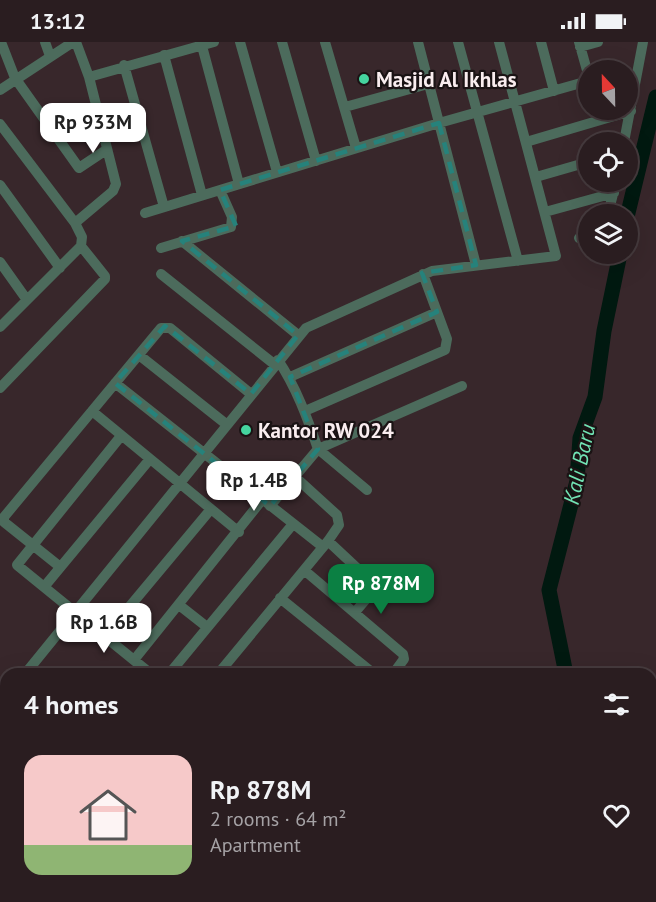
<!DOCTYPE html>
<html lang="en">
<head>
<meta charset="utf-8">
<style>
	:root { --surface:#2a1d20; --page:#322629; --text:#f1f3f6; --muted:#a5a2a5; --line:#463b3e; --accent:#0b8043 }
	body { margin:0; font-family:"PT Sans",sans-serif; background:var(--page); color:var(--text); height:100vh; display:flex; flex-direction:column; font-size:22px; white-space:nowrap }
	* { box-sizing:border-box; margin:0 }
	p { font-size:20px; color:var(--muted) }
	.icon { flex:none; width:33px; height:33px; fill:none; stroke:currentColor; stroke-width:2; stroke-linecap:round; stroke-linejoin:round }
	.map { position:relative; flex:1; overflow:hidden }
	.sheet { position:absolute; left:0px; top:626px; width:657px; height:236px; display:flex; flex-direction:column; background:var(--surface); border-radius:18px 18px 0 0; box-shadow:0 6px 24px #0002,0 0 0 2px var(--line) }
	.sheet>* { flex:none }
	.needle { width:39px; rotate:338deg }
	.buttons { position:absolute; left:578px; top:18px; display:grid; gap:12px }
	.buttons a { display:grid; place-items:center; width:60px; height:60px; border-radius:50%; background:var(--surface); box-shadow:0 6px 24px #0002,0 0 0 2px var(--line); font-size:30px }
	.price { position:absolute; translate:-50% -51px; padding:0 14px; border-radius:12px; background:#fff; color:#222; font-size:20px; line-height:39px; filter:drop-shadow(0 2px 3px #0008) }
	.price::after { content:''; position:absolute; left:50%; top:36px; width:18px; height:14px; margin-left:-9px; background:inherit; clip-path:polygon(0 0,100% 0,50% 100%) }
	.price.on { background:var(--accent); color:#fff }
	ul { padding:0; list-style:none }
	li { display:flex; align-items:center; gap:18px; height:150px; padding:0 24px }
	li+li { border-top:2px solid var(--line) }
	li span { display:grid; place-items:center; flex:none; width:168px; height:120px; border-radius:18px; color:#555 }
	li>.icon { margin-inline-start:auto }
	span .icon { width:72px; height:72px; fill:#fffc; stroke-width:1 }
	li b { font-size:26px }
	h2 { display:flex; justify-content:space-between; align-items:center; height:72px; padding:0 24px; font-size:26px }
	.status { display:flex; justify-content:space-between; align-items:center; height:42px; padding:0 30px; background:var(--surface); direction:ltr }
	.status svg { height:16px; fill:currentColor }
	.map>svg:first-child { display:block }
</style>
</head>
<body>
<div class="status"><b>13:12</b><svg viewBox="0 0 49 12"><path d="M0 12V9h3v3zM5 12V6h3v6zM10 12V3h3v9zM15 12V0h3v12zM26 1h20v11H26zM47 4h2v5h-2z"/></svg></div>
<div class="map">
<svg width="656" height="860" viewBox="0 0 656 860">
	<rect width="100%" height="100%" fill="#38272b"/>
	<g fill="none" stroke-linecap="round" stroke-linejoin="round">
		<!-- river -->
		<path stroke="#011910" stroke-width="15" d="M627,175L656,55
			M566,632L549,548L577,439L580,396L595,355L604,289L620,212
			M614,855L616,860"/>
		<!-- street -->
		<path stroke="#4c6b5c" stroke-width="10" d="M1,0L15,36L79,126L106,108
			M45,0L50,14
			M76,0L89,35L214,0
			M240,0L277,130
			M282,0L316,119
			M325,0L356,106
			M418,0L476,223
			M458,0L518,219
			M541,0L554,49
			M579,0L588,32
			M202,4L239,142
			M580,5L598,0
			M164,13L202,153
			M124,23L164,165
			M0,48L73,0
			M345,65L428,42
			M0,82L75,181L82,195L81,204L0,285
			M526,100L631,69
			M624,100L643,0
			M536,135L588,120
			M0,143L60,226
			M545,170L614,151
			M145,171L439,81L588,39
			M608,172L616,140
			M75,181L113,149L116,142L89,35
			M579,196L588,195
			M182,199L298,293
			M161,206L231,185L232,175L220,148
			M0,220L27,258
			M161,232L274,322
			M139,313L226,382
			M278,318C296,345 307,375 318,407L462,344
			M290,335L437,270
			M115,341L323,505
			M0,346L105,237V234L81,204
			M92,369L239,490
			M305,369L445,308L447,297L423,232
			M150,417L44,545L151,632
			M270,464L318,407L367,448
			M328,499L374,542L373,549L356,569
			M59,524L4,480V475L161,286H170L251,352
			M304,528L403,612L404,617L393,632
			M44,545L17,523L121,394
			M280,556L374,632
			M179,563L207,585
			M105,594L211,467
			M134,618L262,458
			M25,632L306,286L432,229L556,214L499,0
			M169,632L293,482
			M218,632L328,499L339,483L337,473L293,433
			M0,662L6,655
			M0,670L6,675
			M0,732L6,736
			M0,781L6,786
			M0,830L6,834
			M37,855L44,860
			M287,855L296,860
			M589,855L590,860
			M629,855L630,860
			M85,860L90,855"/>
	</g>
	<!-- marked area -->
	<path fill="none" stroke="#26827b" stroke-width="4.5" stroke-dasharray="12 8" stroke-linejoin="round" d="M439,81L476,223L422,231L437,270L290,335L318,407L270,464L115,341L165,284L251,352L298,293L182,199L236,184L220,148Z"/>
	<!-- markers -->
	<g fill="#45d49f" stroke="#1a1314" stroke-width="2">
		<circle cx="364" cy="37" r="6"/>
		<circle cx="246" cy="388" r="6"/>
	</g>
	<g text-anchor="middle" dominant-baseline="central" stroke-width="4.5" stroke-linejoin="round" paint-order="stroke">
		<!-- poi labels -->
		<g font-size="21" font-weight="bold" fill="#f9edef" stroke="#1a1314" text-anchor="start">
			<text x="376" y="37">Masjid Al Ikhlas</text>
			<text x="258" y="388">Kantor RW 024</text>
		</g>
		<!-- water labels -->
		<g font-size="22" font-style="italic" fill="#71e3b4" stroke="#1a1314">
			<text transform="translate(579 422) rotate(-78)">Kali Baru</text>
		</g>
	</g>
</svg>
<div class="buttons">
<a><svg class="needle" viewBox="-14 -14 28 28"><path d="M0-13l5 13h-10z" fill="#e53935"/><path d="M0 13l5-13h-10z" fill="#a5a2a5"/></svg></a>
<a><svg class="icon" aria-label="locate" viewBox="0 0 24 24"><circle cx="12" cy="12" r="6"/><path d="M12 2v4M12 18v4M2 12h4M18 12h4"/></svg></a>
<a><svg class="icon" aria-label="layers" viewBox="0 0 24 24"><path d="M12 4l9 5-9 5-9-5zM3 14l9 5 9-5"/></svg></a>
</div>
<b class="price" style="left:93px;top:112px">Rp 933M</b>
<b class="price" style="left:254px;top:470px">Rp 1.4B</b>
<b class="price on" style="left:381px;top:573px">Rp 878M</b>
<b class="price" style="left:104px;top:612px">Rp 1.6B</b>
<section class="sheet">
<h2>4 homes<svg class="icon" aria-label="filters" viewBox="0 0 24 24"><path d="M4 7h16M4 17h16"/><circle cx="9" cy="7" r="2"/><circle cx="15" cy="17" r="2"/></svg></h2>
<ul>
<li><span style="background:linear-gradient(#f6c9c9 75%,#8fb573 0)"><svg class="icon" aria-label="home" viewBox="0 0 24 24"><path d="M3 11l9-7 9 7M6 9v11h12V9"/></svg></span><div><b>Rp 878M</b><p>2 rooms · 64 m²</p><p>Apartment</p></div><svg class="icon" aria-label="heart" viewBox="0 0 24 24"><path d="M12 20l-8-8c-3-5 5-10 8-4 3-6 11-1 8 4z"/></svg></li>
</ul>
</section>
</div>
</body>
</html>
